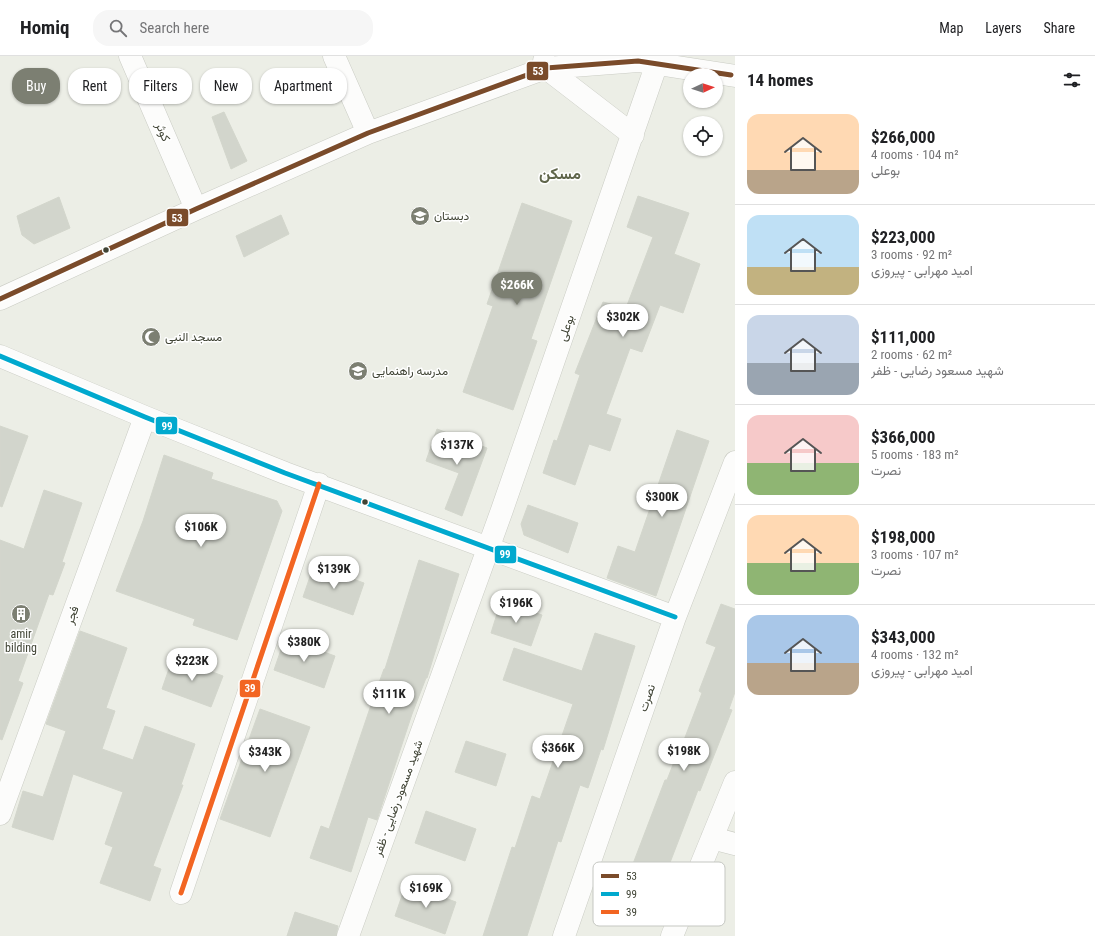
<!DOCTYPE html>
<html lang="en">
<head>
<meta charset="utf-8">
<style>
	:root { --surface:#fff; --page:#f6f6f6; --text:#202124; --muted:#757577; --line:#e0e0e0; --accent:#7c7f72 }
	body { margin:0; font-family:"Roboto Condensed",Vazirmatn,sans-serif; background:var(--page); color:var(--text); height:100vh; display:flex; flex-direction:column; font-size:15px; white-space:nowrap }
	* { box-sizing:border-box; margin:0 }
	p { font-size:13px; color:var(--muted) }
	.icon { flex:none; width:22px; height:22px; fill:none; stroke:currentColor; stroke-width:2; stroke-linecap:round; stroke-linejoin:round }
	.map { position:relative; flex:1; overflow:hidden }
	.drawer { display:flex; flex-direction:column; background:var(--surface); width:360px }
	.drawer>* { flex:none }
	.hud { position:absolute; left:12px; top:12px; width:380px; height:36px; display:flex; gap:8px }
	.needle { width:26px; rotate:86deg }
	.buttons { position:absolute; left:683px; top:12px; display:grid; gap:8px }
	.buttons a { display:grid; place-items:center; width:40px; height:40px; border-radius:50%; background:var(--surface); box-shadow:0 1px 3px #0004; font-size:20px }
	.price { position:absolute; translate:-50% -34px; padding:0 9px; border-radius:14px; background:#fff; color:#222; font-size:13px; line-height:26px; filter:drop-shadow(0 1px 2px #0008) }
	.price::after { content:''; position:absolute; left:50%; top:24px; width:12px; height:9px; margin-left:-6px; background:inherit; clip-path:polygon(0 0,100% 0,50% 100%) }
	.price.active { background:var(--accent); color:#fff }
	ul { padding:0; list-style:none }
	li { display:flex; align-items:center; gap:12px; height:100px; padding:0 12px }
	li+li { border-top:1px solid var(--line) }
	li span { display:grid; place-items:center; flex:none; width:112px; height:80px; border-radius:12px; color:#555 }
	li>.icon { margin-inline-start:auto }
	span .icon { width:48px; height:48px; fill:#fffc; stroke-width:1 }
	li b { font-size:17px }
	h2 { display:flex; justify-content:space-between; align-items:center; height:48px; padding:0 12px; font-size:17px }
	.pill { padding:0 14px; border-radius:16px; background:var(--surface); box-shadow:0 1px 3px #0004; font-size:14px; line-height:36px }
	.pill.active { background:var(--accent); color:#fff }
	header { display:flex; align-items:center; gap:24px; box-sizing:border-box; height:56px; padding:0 20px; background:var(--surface); border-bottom:1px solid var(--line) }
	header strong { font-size:19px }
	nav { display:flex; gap:22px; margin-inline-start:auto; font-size:14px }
	.search { width:280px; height:36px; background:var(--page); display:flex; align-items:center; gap:10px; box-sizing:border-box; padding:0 14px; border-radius:16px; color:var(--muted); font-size:15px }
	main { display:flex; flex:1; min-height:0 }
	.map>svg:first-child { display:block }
</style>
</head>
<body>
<header>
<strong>Homiq</strong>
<div class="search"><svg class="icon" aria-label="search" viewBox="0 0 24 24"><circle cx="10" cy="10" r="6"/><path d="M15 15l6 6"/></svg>Search here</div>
<nav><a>Map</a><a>Layers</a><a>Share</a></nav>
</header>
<main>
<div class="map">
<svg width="735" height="880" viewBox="0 0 735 880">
	<rect width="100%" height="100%" fill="#eceee6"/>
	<!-- building -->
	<path fill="#d2d5cc" stroke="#d3d6cc" d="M224,56L247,105L231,113L212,61Z
		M638,140L689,157L674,198L700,208L683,257L660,249L642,296L630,292L606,358L621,363L610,395L589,388L575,429L543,417L554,384L557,385L580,319L575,317L603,246L626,252L653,181L627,171Z
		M59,141L70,172L34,188L22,179L17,160Z
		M522,147L572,165L531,283L537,285L513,354L463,336L493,250L487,248Z
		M281,159L289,178L244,201L236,180Z
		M0,370L28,380L2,451L0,450Z
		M437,373L487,392L462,460L445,453L459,417L426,405Z
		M677,374L709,385L656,540L607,522L618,490L635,496Z
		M164,399L213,417L211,423L277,445L282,455L237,584L193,569L195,563L116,535L143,465Z
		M44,434L82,447L62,506L65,507L53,539L49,538L18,625L23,627L2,684L0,683V484L24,493Z
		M528,449L578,467L568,497L524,479L521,468Z
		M419,504L459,518L427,622H426L412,658L377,764L368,761L351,816L310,802L321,770L329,773L371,649L384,613H385Z
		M314,509L364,527L353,559L303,541Z
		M501,545L542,559L531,590L491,577Z
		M721,548L735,553V636L729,653L732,654L700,735L698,734L666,817L659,814L641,862L609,850L624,810L631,813L665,724H667L683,683L684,684L702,637L699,635L716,591L706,587Z
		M80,575L127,592L106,652L115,655L102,693L133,704L145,670L195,688L181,729H183L153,810L161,813L150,845L100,827L113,791L105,788L123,736L73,718L53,784L12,771L23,735L43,741L66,675L46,668Z
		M595,577L635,590L603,694L601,693L588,732L580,729L561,786L558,785L527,880H483L512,791L515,792L532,740L540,743L573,648L503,624L514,592L582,615Z
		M285,582L335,600L324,632L274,614Z
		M173,601L223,620L211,651L162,633Z
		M260,653L310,671L270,781L220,763Z
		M466,685L506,698L496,730L455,716Z
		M426,755L476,773L465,805L415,787Z
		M406,828L456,846L445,878L395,860Z
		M295,856L338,870L336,880H287Z"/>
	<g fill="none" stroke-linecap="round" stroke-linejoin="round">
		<defs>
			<path id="minor" d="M130,0L196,153
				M334,0L368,77
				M544,5L546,12L633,79
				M0,243L196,153L368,77L546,12L638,5L735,20
				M0,300L145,361L285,417L675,561
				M0,758L145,361
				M712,782L735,788
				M181,837L319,428
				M348,880L502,454L657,7
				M564,880L675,561L735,406
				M672,880L735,726"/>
		</defs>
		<!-- minor casing -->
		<use href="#minor" stroke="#caccc4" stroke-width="23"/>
		<!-- minor -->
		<use href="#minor" stroke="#fcfcfb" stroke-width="22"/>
		<defs>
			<path id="bus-1" d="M0,243L196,153L368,77L546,12L638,5L731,19"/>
			<path id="bus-2" d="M0,300L145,361L285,417L675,561"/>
			<path id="bus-3" d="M181,837L319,428"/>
		</defs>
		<!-- bus-1 casing -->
		<use href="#bus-1" stroke="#fff" stroke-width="8"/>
		<!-- bus-2 casing -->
		<use href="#bus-2" stroke="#fff" stroke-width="8"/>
		<!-- bus-3 casing -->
		<use href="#bus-3" stroke="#fff" stroke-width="8"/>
		<!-- bus-1 -->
		<use href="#bus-1" stroke="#7a4b2a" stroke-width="5"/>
		<!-- bus-2 -->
		<use href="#bus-2" stroke="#00a9ce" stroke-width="5"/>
		<!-- bus-3 -->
		<use href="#bus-3" stroke="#f26522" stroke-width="5"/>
	</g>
	<!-- icons -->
	<defs>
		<symbol id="school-disc" viewBox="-11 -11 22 22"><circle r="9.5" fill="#7c7f72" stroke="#fff"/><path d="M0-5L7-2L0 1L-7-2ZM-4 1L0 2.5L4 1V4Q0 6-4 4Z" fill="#fff"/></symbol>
		<symbol id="mosque-disc" viewBox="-11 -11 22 22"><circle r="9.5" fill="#7c7f72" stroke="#fff"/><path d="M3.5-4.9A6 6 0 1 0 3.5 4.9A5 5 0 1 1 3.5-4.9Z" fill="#fff"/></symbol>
		<symbol id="building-disc" viewBox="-11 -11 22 22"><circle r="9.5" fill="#7c7f72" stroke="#fff"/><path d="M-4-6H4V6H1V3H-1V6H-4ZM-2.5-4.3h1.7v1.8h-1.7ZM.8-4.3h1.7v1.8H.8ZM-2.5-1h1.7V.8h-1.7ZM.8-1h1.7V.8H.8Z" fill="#fff"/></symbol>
	</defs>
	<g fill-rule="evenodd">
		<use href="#school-disc" x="409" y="149" width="22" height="22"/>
		<use href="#mosque-disc" x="140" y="270" width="22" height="22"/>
		<use href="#school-disc" x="347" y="304" width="22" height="22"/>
		<use href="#building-disc" x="10" y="547" width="22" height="22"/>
	</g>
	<!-- markers -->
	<g fill="#3f4334" stroke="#fff" stroke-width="1.5">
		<circle cx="106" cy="194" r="3.5"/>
		<circle cx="365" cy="446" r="3.5"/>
	</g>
	<g text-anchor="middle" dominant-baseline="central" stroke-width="3" stroke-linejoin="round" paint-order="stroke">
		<!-- street labels -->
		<g font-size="12" fill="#3f4334" stroke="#fff">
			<text transform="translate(163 76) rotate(67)">کوثر</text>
			<text transform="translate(566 272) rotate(-71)">بوعلی</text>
			<text transform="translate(72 559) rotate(-70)">فجر</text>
			<text transform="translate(647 642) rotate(-71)">نصرت</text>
			<text transform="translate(398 742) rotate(-70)">شهید مسعود رضایی - ظفر</text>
		</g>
		<!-- poi labels -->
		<g font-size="12" fill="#3f4334" stroke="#fff" text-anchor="start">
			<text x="434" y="160">دبستان</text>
			<text x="165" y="281">مسجد النبی</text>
			<text x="372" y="315">مدرسه راهنمایی</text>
			<text x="21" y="578" text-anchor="middle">amir<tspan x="21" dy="14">bilding</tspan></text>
		</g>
		<!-- district labels -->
		<g font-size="16" font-weight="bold" fill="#60664b" stroke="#fff">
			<text x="560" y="117">مسکن</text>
		</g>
	</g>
	<!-- legend -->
	<rect x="593" y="806" width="132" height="64" rx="6" fill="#fff" stroke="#c5c7c2" stroke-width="1"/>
	<rect x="601" y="818" width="18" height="4" fill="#7a4b2a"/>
	<rect x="601" y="836" width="18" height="4" fill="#00a9ce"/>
	<rect x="601" y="854" width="18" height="4" fill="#f26522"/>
	<g font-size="11" fill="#3f4334">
		<text x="626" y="824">53</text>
		<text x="626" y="842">99</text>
		<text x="626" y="860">39</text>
	</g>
	<g stroke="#fff" stroke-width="1.5">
		<rect x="526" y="5" width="23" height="20" rx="4" fill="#7a4b2a"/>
		<rect x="166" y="152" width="23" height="19" rx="4" fill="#7a4b2a"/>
		<rect x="155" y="360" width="23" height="19" rx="4" fill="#00a9ce"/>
		<rect x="494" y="489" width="23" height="19" rx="4" fill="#00a9ce"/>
		<rect x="239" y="623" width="22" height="19" rx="4" fill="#f26522"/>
	</g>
	<g font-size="11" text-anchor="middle" font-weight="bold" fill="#fff">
		<text x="538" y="19">53</text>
		<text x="177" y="166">53</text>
		<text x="167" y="374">99</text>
		<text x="505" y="502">99</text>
		<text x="250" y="636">39</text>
	</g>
</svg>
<div class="buttons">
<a><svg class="needle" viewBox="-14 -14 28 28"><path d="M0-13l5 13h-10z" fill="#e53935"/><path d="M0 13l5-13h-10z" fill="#757577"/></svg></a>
<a><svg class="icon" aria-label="locate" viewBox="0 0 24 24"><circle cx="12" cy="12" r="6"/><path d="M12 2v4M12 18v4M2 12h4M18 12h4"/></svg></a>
</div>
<b class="price active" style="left:517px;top:250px">$266K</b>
<b class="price" style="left:623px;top:282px">$302K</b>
<b class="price" style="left:457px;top:410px">$137K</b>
<b class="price" style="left:662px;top:462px">$300K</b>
<b class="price" style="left:201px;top:492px">$106K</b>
<b class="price" style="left:334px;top:534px">$139K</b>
<b class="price" style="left:516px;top:568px">$196K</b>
<b class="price" style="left:304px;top:607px">$380K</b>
<b class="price" style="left:192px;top:626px">$223K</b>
<b class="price" style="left:389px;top:659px">$111K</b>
<b class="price" style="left:558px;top:713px">$366K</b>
<b class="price" style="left:684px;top:716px">$198K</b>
<b class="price" style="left:265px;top:717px">$343K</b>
<b class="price" style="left:426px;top:853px">$169K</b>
<div class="hud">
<a class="pill active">Buy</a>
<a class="pill">Rent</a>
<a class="pill">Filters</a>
<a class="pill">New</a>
<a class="pill">Apartment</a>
</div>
</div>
<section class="drawer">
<h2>14 homes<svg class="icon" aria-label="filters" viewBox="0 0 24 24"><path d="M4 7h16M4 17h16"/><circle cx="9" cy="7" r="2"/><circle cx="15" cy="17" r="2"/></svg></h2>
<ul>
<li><span style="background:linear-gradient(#ffd9b3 70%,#b9a48a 0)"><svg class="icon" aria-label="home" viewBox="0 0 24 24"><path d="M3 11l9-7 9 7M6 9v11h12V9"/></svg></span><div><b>$266,000</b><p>4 rooms · 104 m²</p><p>بوعلی</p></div></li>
<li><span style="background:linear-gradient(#bfe0f5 65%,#c2b280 0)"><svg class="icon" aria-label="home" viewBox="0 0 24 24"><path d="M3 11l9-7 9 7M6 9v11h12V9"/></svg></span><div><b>$223,000</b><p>3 rooms · 92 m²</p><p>امید مهرابی - پیروزی</p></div></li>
<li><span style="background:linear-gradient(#c9d6e8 60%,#9aa5b1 0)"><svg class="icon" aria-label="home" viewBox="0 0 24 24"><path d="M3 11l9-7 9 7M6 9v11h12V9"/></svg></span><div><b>$111,000</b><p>2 rooms · 62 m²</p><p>شهید مسعود رضایی - ظفر</p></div></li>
<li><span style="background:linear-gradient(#f6c9c9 60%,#8fb573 0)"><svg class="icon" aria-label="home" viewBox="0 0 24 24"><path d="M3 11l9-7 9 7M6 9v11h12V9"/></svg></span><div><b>$366,000</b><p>5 rooms · 183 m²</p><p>نصرت</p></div></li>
<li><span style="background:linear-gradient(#ffd9b3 60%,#8fb573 0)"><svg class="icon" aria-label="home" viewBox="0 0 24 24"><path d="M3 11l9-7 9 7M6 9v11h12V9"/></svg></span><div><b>$198,000</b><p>3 rooms · 107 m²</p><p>نصرت</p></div></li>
<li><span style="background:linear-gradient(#a9c7e8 60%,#b9a48a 0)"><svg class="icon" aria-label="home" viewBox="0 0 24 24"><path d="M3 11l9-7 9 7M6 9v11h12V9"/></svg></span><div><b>$343,000</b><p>4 rooms · 132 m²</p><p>امید مهرابی - پیروزی</p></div></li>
</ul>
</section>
</main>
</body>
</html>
